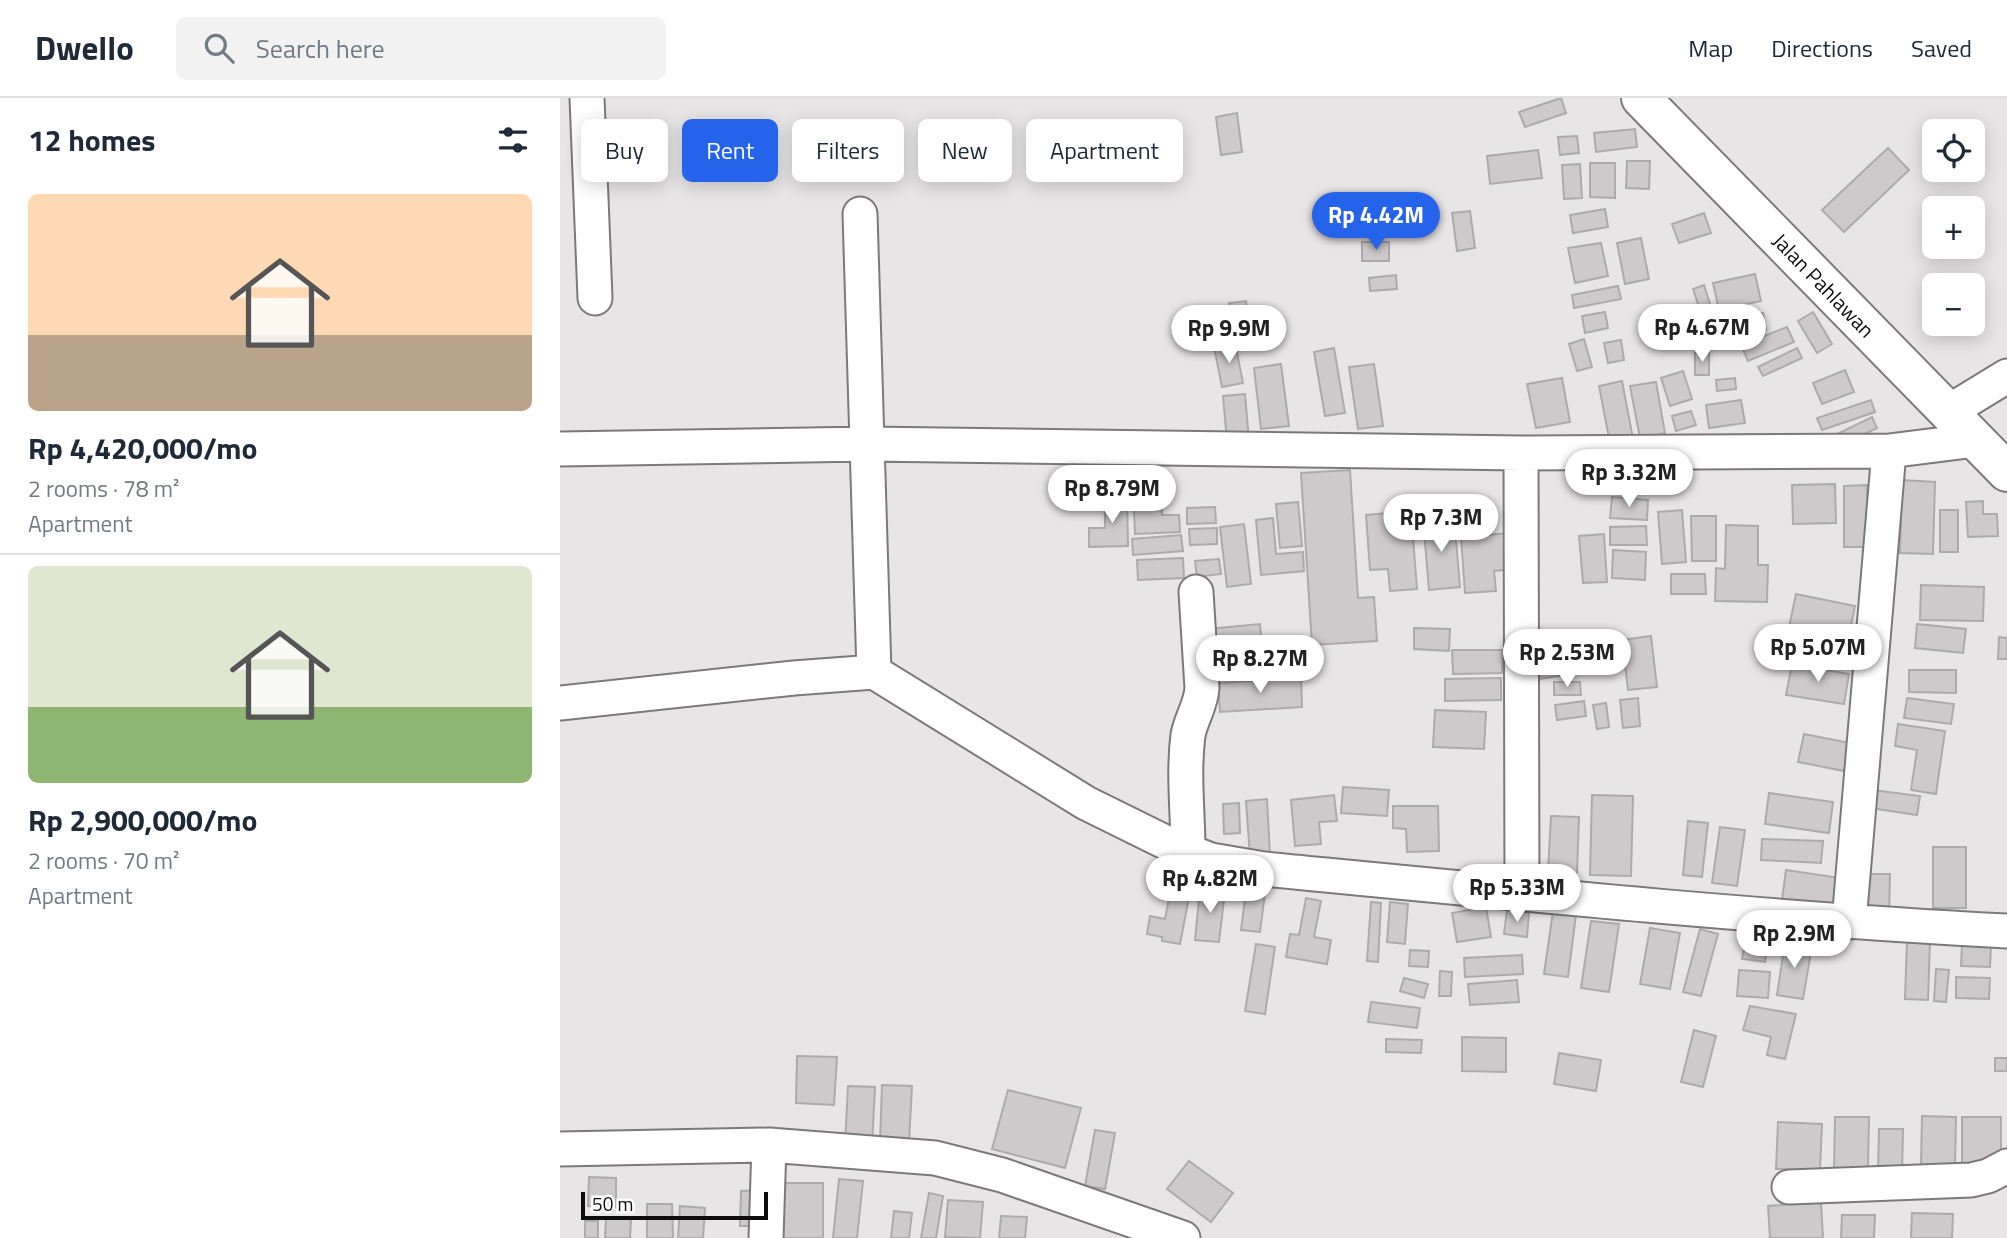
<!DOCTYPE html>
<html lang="en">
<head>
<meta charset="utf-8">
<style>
	:root { --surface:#fff; --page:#f2f2f3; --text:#1f2937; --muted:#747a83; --line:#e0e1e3; --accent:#2563eb }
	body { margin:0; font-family:"Titillium Web",sans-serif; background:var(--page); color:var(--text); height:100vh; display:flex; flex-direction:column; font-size:26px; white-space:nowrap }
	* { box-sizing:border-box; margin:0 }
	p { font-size:23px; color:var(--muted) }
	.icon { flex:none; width:38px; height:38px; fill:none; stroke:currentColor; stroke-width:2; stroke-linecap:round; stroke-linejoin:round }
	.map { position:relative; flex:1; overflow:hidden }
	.side { display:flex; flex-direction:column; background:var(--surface); width:560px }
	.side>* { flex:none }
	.hud { position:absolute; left:21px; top:21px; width:665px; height:63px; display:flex; gap:14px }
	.controls { position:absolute; left:1362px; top:21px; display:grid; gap:14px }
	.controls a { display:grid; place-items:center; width:63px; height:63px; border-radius:10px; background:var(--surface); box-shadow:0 4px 18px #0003; font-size:35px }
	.scale { position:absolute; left:21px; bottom:18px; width:187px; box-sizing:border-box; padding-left:7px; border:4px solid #0e0d0e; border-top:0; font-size:19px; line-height:24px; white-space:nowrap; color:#0e0d0e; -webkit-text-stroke:5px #fff; paint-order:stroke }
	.price { position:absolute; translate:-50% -60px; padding:0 16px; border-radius:24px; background:#fff; color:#222; font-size:23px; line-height:46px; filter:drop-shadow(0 2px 4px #0008) }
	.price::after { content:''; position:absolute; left:50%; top:42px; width:21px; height:16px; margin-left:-10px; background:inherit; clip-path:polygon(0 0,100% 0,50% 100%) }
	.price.selected { background:var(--accent); color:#fff }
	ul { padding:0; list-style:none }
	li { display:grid; align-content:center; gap:14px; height:371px; padding:0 28px }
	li+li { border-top:2px solid var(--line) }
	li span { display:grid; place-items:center; height:217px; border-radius:10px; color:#555 }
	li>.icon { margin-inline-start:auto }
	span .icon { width:126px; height:126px; fill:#fffc; stroke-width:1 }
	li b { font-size:30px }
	h2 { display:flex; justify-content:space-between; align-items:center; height:84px; padding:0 28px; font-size:30px }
	.pill { padding:0 24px; border-radius:10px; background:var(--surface); box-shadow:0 4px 18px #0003; font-size:24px; line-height:63px }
	.pill.selected { background:var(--accent); color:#fff }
	header { display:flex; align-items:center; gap:42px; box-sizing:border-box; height:98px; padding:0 35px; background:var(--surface); border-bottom:2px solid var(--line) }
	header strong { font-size:33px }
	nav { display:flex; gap:38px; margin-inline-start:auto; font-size:24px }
	.search { width:490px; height:63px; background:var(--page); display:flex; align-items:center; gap:18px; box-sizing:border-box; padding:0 24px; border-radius:10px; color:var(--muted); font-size:26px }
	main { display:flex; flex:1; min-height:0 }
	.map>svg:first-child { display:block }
</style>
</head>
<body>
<header>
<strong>Dwello</strong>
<div class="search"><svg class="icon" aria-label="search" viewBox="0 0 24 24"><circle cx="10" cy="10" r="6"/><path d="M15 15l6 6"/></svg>Search here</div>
<nav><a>Map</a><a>Directions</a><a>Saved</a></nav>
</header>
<main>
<section class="side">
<h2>12 homes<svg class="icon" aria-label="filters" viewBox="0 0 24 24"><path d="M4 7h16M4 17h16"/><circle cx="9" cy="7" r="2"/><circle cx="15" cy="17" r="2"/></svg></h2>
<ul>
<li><span style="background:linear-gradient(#ffd9b3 65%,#b9a48a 0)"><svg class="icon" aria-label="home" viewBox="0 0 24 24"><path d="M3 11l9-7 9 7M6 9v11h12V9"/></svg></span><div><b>Rp 4,420,000/mo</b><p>2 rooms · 78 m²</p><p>Apartment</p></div></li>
<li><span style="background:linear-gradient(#dfe7d0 65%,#8fb573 0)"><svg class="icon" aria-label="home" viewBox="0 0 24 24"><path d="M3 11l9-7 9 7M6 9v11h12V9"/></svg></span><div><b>Rp 2,900,000/mo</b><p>2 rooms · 70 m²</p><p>Apartment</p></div></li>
</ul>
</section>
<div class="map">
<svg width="1447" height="1140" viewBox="0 0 1447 1140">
	<rect width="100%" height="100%" fill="#e8e5e7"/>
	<!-- building -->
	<path fill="#cecacc" stroke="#adaaac" stroke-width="2" d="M1001,0L1006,15L965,29L959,14Z
		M677,15L682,54L661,57L656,19Z
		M1075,31L1077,49L1036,54L1034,35Z
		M1017,38L1019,55L1000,57L998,39Z
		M1328,50L1349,72L1284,134L1262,112Z
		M978,52L982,80L930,86L927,58Z
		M1067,63H1090L1089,91L1066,90Z
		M1030,65H1055V100L1030,99Z
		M1020,66L1022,100L1004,101L1002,67Z
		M1045,111L1048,129L1013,135L1010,117Z
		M910,113L915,150L897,153L892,115Z
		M1144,115L1151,135L1119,145L1112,126Z
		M1081,140L1089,181L1065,186L1057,145Z
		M802,144H829V163H802Z
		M1041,145L1048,178L1015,185L1008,150Z
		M1195,176L1201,203L1159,212L1153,185Z
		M836,177L837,191L810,193L809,180Z
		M1144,187L1151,209L1140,212L1133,191Z
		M1058,188L1061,201L1014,210L1012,197Z
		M686,203L690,234L673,236L669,205Z
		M1045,214L1048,230L1025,235L1022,218Z
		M1253,214L1272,246L1257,255L1238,223Z
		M1203,215L1206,232L1168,239L1165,222Z
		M1157,216L1167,237L1149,246L1139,225Z
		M1227,229L1234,244L1188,263L1181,247Z
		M1024,241L1032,269L1017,273L1009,246Z
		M1061,242L1064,262L1048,265L1044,245Z
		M675,245L683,285L662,289L654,249Z
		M774,250L785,315L765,318L754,254Z
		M1237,250L1242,260L1203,278L1198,269Z
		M1135,255H1149V277H1135Z
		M721,266L729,328L701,331L694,270Z
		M814,266L823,328L798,331L789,269Z
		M1285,272L1294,294L1262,306L1253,285Z
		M1123,273L1132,301L1110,308L1101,280Z
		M1002,280L1010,324L976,330L967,286Z
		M1175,280L1176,291L1157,293L1156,282Z
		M1062,283L1073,341L1050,345L1039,288Z
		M1096,284L1105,335L1080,340L1070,288Z
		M685,296L689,342L667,343L663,298Z
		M1181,302L1185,325L1149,330L1146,307Z
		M1311,302L1315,314L1262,332L1257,320Z
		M1131,313L1136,327L1116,333L1112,318Z
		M1312,319L1317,330L1276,350L1271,339Z
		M790,372L798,500L814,499L817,543L752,547L741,375Z
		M1342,382L1375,384L1373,456L1340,455Z
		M1275,386L1276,425L1233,426L1232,387Z
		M1307,387L1308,449H1284V388Z
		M601,390L602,417H619L620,434L575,436L573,391Z
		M545,398H567L568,448L529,449V430H545Z
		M1052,399L1088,402L1087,422L1050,420Z
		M1423,403V416H1437L1438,438L1408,439L1406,404Z
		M738,404L742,448L720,450L716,406Z
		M655,409L656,425L627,426V410Z
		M1122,412L1126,464L1102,466L1098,414Z
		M1380,412H1398V454H1380Z
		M851,413L857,491L830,493L828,471L810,472L806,417Z
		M1131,418H1156V463H1132Z
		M713,420L716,456L743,454L744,473L701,477L696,422Z
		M894,420L900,489L869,492L863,422Z
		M925,423L926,437L950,435L953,471L934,473L936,493L905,495L900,425Z
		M684,426L691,486L667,489L660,429Z
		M1166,427L1198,428V467H1208L1207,504L1155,503L1156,470L1165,471Z
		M1086,428L1087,447H1050V429Z
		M657,430V446L630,447L629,431Z
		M1044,436L1047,484L1023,485L1019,438Z
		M621,437L623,453L573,457L572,441Z
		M1053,452L1086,454L1085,482L1052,480Z
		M623,460L624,480L578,482L577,462Z
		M659,461L661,476L637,479L635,463Z
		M1111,476H1145L1146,496H1111Z
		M1361,487L1424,489L1423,523L1360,522Z
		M1236,496L1295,508L1288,542L1229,529Z
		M700,526L704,577L685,579L683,555L650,558L648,531Z
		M1357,526L1406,531L1403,555L1355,550Z
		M854,530L890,531L889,553L854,551Z
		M1091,538L1097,589L1068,592L1062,542Z
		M1439,539L1447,540V561H1438Z
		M1026,549L1030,573L979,581L975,558Z
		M892,552H942V575L893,576Z
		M1232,566L1289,576L1284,606L1226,597Z
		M1349,572H1396V595L1349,594Z
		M741,580L742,609L660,614L658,585Z
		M941,580V602L885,603V581Z
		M994,584H1020L1021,597H994Z
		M1078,600L1080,628L1063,630L1060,602Z
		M1347,600L1394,606L1391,626L1344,620Z
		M1024,603L1026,618L997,622L995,607Z
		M1046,605L1049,629L1037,631L1033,607Z
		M875,612L926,614L924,651L873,649Z
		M1338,626L1385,633L1376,696L1351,692L1357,652L1335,648Z
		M1244,636L1290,645L1284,673L1238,664Z
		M783,689L829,692L827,718L781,715Z
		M1313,692L1360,698L1357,717L1310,710Z
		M1209,695L1273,704L1269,735L1205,726Z
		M774,697L777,723L759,724L761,746L735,748L731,702Z
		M1032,697L1073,698L1071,778L1030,777Z
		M707,701L710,756L690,758L686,703Z
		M679,705L680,735L664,736L663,706Z
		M833,708H878L879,753L847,754L846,731L833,730Z
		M991,718L1019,719L1017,775L988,773Z
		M1128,723L1148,725L1142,779L1123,777Z
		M1160,729L1185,732L1177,788L1152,785Z
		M1202,741L1263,743L1261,765L1201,762Z
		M1373,749H1406V810H1373Z
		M1226,772L1280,780L1274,816L1221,809Z
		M1301,776H1330L1329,819L1301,820Z
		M640,791L665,793L659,844L635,842Z
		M686,793L705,795L700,834L681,832Z
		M610,796L629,799L620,846L602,843V839L587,836L590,818L605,821Z
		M746,800L761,803L754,839L771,842L767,866L726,859L730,836L739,837Z
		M811,804L821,805L818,864L807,863Z
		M830,804L848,806L845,846L827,844Z
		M926,809L931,839L897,844L892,815Z
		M947,812L969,815L967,839L944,836Z
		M993,813L1016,817L1008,879L984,876Z
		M1031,823L1059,826L1049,894L1021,890Z
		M1090,830L1120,835L1110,891L1080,886Z
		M1140,831L1158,836L1141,898L1123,894Z
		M1186,838L1208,841L1205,864L1182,861Z
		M1347,842L1370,843L1368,902L1345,901Z
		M1225,844L1252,848L1243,901L1217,897Z
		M696,846L715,849L705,916L685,913Z
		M1402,846L1431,847L1430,869L1401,868Z
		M850,852L869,853L868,869L849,868Z
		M962,857L963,876L905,879L904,860Z
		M1376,871L1389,872L1386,904L1374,903Z
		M1179,872L1210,874L1208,900L1177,898Z
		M880,873L892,874L891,898H879Z
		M1396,879L1430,880L1429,901L1396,900Z
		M844,880L868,886L864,900L840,893Z
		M957,882L959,904L910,907L908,886Z
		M811,904L860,910L857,930L808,924Z
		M1190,908L1236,916L1225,961L1207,957L1211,939L1183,932Z
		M1134,932L1156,938L1143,989L1121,984Z
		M902,939L946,940V974L902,973Z
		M826,941L862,942L861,955L826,954Z
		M999,955L1041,962L1036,993L994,986Z
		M237,958L277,959L274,1007L236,1005Z
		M1435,960H1447V973H1435Z
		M322,987L352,988L349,1045L320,1044Z
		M288,988L315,989L312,1047L285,1046Z
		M448,992L521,1010L505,1070L432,1051Z
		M1362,1018L1396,1019L1395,1068L1361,1067Z
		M1275,1019H1309L1308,1070H1274Z
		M1402,1019H1441V1065H1402Z
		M1218,1024L1262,1026L1260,1072L1216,1071Z
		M1319,1031H1343L1342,1075H1318Z
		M535,1032L555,1035L545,1091L525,1088Z
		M629,1063L673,1095L651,1124L607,1091Z
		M29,1079L56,1080V1109L28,1108Z
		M279,1081L303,1083L297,1140H273Z
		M218,1085H263V1140H219Z
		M202,1092V1128H180L181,1093Z
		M369,1095L383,1098L376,1140H361Z
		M388,1102L423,1104L420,1140L385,1139Z
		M1261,1104L1263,1140H1210L1208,1108Z
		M87,1106H112L113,1140H87Z
		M120,1108L145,1110L143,1140H118Z
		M334,1113L352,1115L349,1140H331Z
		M1352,1115L1393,1116L1392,1140H1351Z
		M1282,1117H1315L1314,1140H1281Z
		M441,1118L467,1119L465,1140H439Z
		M46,1120L71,1121L70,1140H45Z
		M25,1123H38V1140H25Z"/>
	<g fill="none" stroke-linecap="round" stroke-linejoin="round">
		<defs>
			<path id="minor" d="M27,0L35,200
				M300,116L314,574
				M1388,314L1447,278
				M0,351L307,346L961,355L1329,353L1416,342
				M961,355L962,796
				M0,605L234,580L314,574L526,705L605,744L651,762L704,771C952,795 1199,820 1447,833
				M628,753C628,715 623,675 628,637C631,621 641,607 642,590L636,494
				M1289,824L1329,353
				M0,1051L209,1047L375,1060L442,1077L623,1140
				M1229,1089L1411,1082L1428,1078L1447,1068
				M206,1140L209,1047"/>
			<path id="highway" d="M1081,0L1447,374"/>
		</defs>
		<!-- minor casing -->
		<use href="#minor" stroke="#7c797b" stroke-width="37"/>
		<!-- highway casing -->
		<use href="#highway" stroke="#7c797b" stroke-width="42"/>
		<!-- minor -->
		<use href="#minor" stroke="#fff" stroke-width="33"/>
		<!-- highway -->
		<use href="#highway" stroke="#fff" stroke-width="38"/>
	</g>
	<g text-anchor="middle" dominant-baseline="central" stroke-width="5" stroke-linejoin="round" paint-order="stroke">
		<!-- street labels -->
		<g font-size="21" fill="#0e0d0e" stroke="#fff">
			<text transform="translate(1264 187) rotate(46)">Jalan Pahlawan</text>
		</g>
	</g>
</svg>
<div class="controls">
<a><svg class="icon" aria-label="locate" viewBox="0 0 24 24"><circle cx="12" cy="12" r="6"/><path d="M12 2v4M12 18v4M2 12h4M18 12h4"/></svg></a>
<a>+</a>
<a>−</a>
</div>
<div class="scale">50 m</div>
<b class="price selected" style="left:816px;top:154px">Rp 4.42M</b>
<b class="price" style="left:1142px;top:266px">Rp 4.67M</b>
<b class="price" style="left:669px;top:267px">Rp 9.9M</b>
<b class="price" style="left:1069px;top:411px">Rp 3.32M</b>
<b class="price" style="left:552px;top:427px">Rp 8.79M</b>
<b class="price" style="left:881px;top:456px">Rp 7.3M</b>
<b class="price" style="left:1258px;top:586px">Rp 5.07M</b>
<b class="price" style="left:1007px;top:591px">Rp 2.53M</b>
<b class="price" style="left:700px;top:597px">Rp 8.27M</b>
<b class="price" style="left:650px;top:817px">Rp 4.82M</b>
<b class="price" style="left:957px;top:826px">Rp 5.33M</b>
<b class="price" style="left:1234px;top:872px">Rp 2.9M</b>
<div class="hud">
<a class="pill">Buy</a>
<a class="pill selected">Rent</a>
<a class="pill">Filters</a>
<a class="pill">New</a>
<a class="pill">Apartment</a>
</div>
</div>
</main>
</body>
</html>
